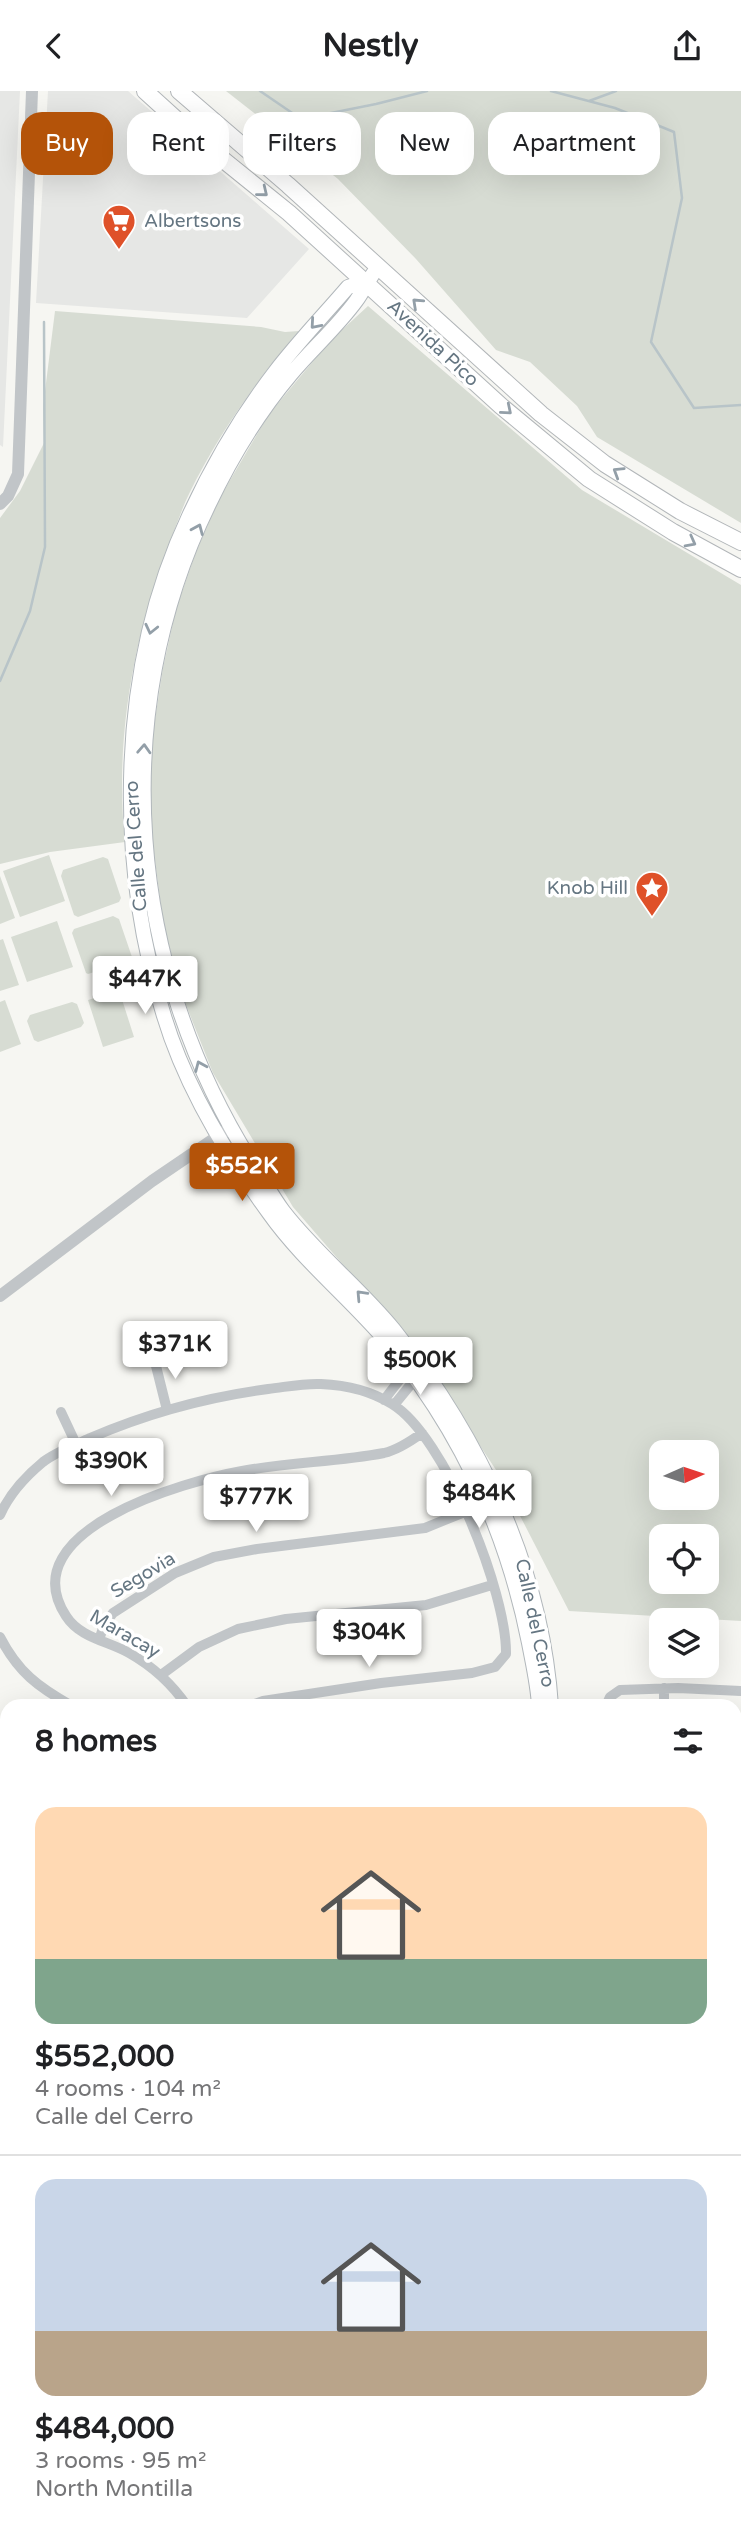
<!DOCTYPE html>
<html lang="en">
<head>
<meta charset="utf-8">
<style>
	:root { --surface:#fff; --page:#f2f2f2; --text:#202124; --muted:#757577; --line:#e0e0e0; --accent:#b45309 }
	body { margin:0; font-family:"Varela Round",sans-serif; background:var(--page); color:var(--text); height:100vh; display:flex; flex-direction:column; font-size:26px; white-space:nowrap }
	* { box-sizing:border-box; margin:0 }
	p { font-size:23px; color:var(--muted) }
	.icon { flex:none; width:38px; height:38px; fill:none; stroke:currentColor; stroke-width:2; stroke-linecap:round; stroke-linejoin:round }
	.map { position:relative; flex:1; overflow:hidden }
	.panel { position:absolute; left:0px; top:1608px; width:742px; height:842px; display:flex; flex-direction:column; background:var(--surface); border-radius:21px 21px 0 0; box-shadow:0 7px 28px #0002 }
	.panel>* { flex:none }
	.banner { position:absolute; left:21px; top:21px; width:700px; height:63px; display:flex; gap:14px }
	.needle { width:46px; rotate:87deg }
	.buttons { position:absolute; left:649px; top:1349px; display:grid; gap:14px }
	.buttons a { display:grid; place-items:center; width:70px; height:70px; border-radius:14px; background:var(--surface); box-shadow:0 7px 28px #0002; font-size:35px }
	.price { position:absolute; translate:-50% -60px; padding:0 16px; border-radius:7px; background:#fff; color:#222; font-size:23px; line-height:46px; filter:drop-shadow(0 2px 4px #0008) }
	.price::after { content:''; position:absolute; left:50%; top:42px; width:21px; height:16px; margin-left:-10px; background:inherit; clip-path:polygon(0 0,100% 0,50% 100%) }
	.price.current { background:var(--accent); color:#fff }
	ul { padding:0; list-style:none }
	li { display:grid; align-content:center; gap:14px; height:371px; padding:0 35px }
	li+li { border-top:2px solid var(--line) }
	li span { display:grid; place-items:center; height:217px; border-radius:21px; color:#555 }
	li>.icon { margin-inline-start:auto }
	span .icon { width:126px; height:126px; fill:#fffc; stroke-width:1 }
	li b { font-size:30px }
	h2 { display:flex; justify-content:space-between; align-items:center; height:84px; padding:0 35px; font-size:30px }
	.pill { padding:0 24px; border-radius:21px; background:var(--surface); box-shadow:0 7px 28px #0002; font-size:24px; line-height:63px }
	.pill.current { background:var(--accent); color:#fff }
	header { display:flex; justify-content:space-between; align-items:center; height:91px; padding:0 35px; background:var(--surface); font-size:32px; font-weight:700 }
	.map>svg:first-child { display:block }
</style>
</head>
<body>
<header><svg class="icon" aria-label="back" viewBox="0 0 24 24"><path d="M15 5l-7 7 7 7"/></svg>Nestly<svg class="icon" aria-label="share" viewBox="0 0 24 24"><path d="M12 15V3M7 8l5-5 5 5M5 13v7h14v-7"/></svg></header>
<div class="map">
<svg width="741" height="2449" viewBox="0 0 741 2449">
	<rect width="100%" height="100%" fill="#f6f6f2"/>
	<!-- built -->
	<path fill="#e6e7e5" d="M0,0H20L3,356L0,354Z
		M48,0H128L309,158L247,227L36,212Z"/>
	<!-- green -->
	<path fill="#d7dcd3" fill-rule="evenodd" d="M226,0H741V432L597,346L577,315L530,271L496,259L416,168L338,88Z
		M368,215L582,399L741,494V1530L569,1520L498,1382L416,1258L293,1116L213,982L186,914L164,838L152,747L149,691L153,641L163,577L176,518L196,461L219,408L269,323L330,250ZM662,1362H707V1407H662ZM662,1446H707V1491H662Z
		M55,220L261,236L285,241L299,240C256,290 218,344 189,403C182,417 177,433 171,448C134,542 114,649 125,751L50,761L0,773V427L20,400L44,352L43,316Z
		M49,764L65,810L20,826L3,780Z
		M103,766L108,768L121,807L119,811L78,826L74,824L61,785L63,779Z
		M0,785L15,827L0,833Z
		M113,825L119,828L132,866L130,870L88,883L86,882L72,842L74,838Z
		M57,830L73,876L27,891L11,846Z
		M3,848L19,894L0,900V849Z
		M119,899L134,946L103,956L88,909Z
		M5,909L21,953L0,961V911Z
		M72,911L77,913L84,932L81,936L38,951L34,949L27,930L30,924Z
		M0,1695L7,1696V2019L0,2014Z
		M368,2443H441L426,2449H364Z
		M546,2443H691L686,2449H551Z"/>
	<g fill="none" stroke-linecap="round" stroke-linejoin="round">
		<!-- stream -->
		<path stroke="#b8c4c8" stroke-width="2.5" d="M260,0L301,28L376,13L427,0
			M551,0L615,17L674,41L682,107L651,251L694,317L741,314
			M589,10L616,0
			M0,590L30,520L45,456L44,231
			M0,1649L3,1651
			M220,2443L228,2447
			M169,2449L171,2443
			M200,2449L202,2443
			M227,2449L231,2443"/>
		<defs>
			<path id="secondary" d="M378,176C369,187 364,199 356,210C337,236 312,258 291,283C258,322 231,367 209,413C106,624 128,876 252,1072C263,1088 272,1105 283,1120C316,1163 360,1197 394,1239C479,1346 542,1477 551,1615
				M366,190L348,196C324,224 298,251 275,281C242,324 212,375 189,425C118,576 115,767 164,925C185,995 226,1063 269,1122C303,1170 350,1207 388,1252C460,1339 507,1441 529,1552C533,1573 538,1594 539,1615
				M735,2418L741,2425
				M735,2433L741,2438"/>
			<path id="trunk" d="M145,0L200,50L289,122L501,315L589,388L673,441L741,478
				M179,0L288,94L541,323L605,373L680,420L741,451"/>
		</defs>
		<!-- secondary casing -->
		<use href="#secondary" stroke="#b1b7bb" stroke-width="16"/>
		<!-- trunk casing -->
		<use href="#trunk" stroke="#b2b6b9" stroke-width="18"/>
		<!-- minor -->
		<path stroke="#c1c5c8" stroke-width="10" d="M154,1267L167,1319
			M384,1309L404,1283H413
			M394,1314L412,1292L413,1283
			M61,1321L76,1353
			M0,1424C9,1404 26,1385 43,1371C56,1361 75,1354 90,1347C148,1322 207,1306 268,1298C286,1296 304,1292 321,1293C346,1294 371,1300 392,1313C445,1345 507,1502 506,1563L495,1576L472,1582L381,1592L263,1610L249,1615
			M0,1546C18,1581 38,1596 72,1615
			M99,1549L104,1534L113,1522L175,1482L214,1466L257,1458L425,1437L467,1420
			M161,1584L199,1556L238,1538L286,1528L426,1514L492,1494
			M187,1615C172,1593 152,1575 129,1562C108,1550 80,1547 66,1525C10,1439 186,1390 242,1380C289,1371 337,1371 384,1362C397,1359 411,1350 422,1342
			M606,1615L610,1606L620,1599L678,1597L741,1600
			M664,1615V1597
			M735,1666L741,1668
			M735,1766L741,1768
			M735,1838L741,1837
			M735,1968L741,1967
			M0,2028L7,2032
			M735,2129L741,2126
			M735,2282L741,2279
			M735,2340L741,2347
			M0,2374L7,2375"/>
		<!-- tertiary -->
		<path stroke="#c1c5c8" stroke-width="12" d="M0,413L8,405L18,383L32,0
			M0,1205L152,1090L230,1037
			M0,1682L7,1684
			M128,2449L134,2443
			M712,2449L718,2443"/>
		<!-- secondary -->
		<use href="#secondary" stroke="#fff" stroke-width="14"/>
		<!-- trunk -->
		<use href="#trunk" stroke="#fff" stroke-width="16"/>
	</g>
	<!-- one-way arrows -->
	<defs><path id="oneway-chevron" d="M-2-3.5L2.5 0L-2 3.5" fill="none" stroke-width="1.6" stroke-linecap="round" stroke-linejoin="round" transform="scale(1.75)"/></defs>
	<g stroke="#939fa8">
		<use href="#oneway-chevron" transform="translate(263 101) rotate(39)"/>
		<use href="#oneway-chevron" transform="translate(417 212) rotate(-137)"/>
		<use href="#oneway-chevron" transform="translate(315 233) rotate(131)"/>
		<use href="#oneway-chevron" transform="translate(507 319) rotate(40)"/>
		<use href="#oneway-chevron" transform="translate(618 381) rotate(-148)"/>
		<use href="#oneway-chevron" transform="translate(198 438) rotate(-67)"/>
		<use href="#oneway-chevron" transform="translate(691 451) rotate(28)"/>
		<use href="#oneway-chevron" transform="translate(151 538) rotate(103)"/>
		<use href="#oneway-chevron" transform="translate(144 658) rotate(-87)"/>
		<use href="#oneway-chevron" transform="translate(200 975) rotate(-113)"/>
		<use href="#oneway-chevron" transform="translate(361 1204) rotate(-133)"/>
	</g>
	<!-- icons -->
	<defs>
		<symbol id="supermarket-pin" viewBox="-11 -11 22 30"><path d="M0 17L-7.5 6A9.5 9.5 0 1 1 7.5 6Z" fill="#df5129" stroke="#fff"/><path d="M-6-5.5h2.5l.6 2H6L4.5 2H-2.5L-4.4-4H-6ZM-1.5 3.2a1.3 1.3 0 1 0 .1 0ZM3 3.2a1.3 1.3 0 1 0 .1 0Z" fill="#fff"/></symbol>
		<symbol id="sight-pin" viewBox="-11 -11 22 30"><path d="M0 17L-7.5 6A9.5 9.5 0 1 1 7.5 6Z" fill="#df5129" stroke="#fff"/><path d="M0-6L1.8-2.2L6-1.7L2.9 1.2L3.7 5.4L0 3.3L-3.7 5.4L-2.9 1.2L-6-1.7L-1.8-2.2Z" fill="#fff"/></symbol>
	</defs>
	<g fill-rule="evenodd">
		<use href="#supermarket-pin" x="100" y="111" width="38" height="52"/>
		<use href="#sight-pin" x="633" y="778" width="38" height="52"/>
	</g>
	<g text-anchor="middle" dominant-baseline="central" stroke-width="7" stroke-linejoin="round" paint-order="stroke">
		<!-- poi labels -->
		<g font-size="19" fill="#657682" stroke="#fff" text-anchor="start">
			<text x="144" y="130">Albertsons</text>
			<text x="628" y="797" text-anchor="end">Knob Hill</text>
		</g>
		<!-- street labels -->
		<g font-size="19" fill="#657682" stroke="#fff">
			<text transform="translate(433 252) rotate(43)">Avenida Pico</text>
			<text transform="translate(136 755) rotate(-94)">Calle del Cerro</text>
			<text transform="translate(143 1484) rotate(-31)">Segovia</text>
			<text transform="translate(535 1532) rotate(78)">Calle del Cerro</text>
			<text transform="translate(125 1543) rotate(30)">Maracay</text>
		</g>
	</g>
</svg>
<div class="buttons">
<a><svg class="needle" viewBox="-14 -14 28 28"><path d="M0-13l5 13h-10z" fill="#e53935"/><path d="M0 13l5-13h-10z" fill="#757577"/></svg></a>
<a><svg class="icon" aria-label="locate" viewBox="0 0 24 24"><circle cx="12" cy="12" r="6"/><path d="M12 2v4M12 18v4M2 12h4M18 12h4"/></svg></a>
<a><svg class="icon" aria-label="layers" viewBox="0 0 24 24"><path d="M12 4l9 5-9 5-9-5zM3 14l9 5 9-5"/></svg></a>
</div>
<b class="price" style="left:145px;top:925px">$447K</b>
<b class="price current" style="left:242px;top:1112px">$552K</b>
<b class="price" style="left:175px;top:1290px">$371K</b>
<b class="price" style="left:420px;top:1306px">$500K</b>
<b class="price" style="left:111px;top:1407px">$390K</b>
<b class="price" style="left:479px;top:1439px">$484K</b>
<b class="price" style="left:256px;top:1443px">$777K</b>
<b class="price" style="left:369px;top:1578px">$304K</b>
<div class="banner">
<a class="pill current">Buy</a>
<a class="pill">Rent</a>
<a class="pill">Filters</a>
<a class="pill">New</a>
<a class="pill">Apartment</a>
</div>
<section class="panel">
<h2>8 homes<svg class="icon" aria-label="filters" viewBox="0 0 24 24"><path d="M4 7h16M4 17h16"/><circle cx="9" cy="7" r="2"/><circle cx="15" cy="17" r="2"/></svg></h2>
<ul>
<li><span style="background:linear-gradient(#ffd9b3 70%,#7fa58c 0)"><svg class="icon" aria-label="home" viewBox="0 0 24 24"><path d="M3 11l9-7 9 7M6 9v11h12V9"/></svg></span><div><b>$552,000</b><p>4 rooms · 104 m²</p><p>Calle del Cerro</p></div></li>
<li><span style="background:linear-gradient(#c9d6e8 70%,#b9a48a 0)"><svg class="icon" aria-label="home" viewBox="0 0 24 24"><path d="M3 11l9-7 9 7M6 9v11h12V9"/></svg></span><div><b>$484,000</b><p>3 rooms · 95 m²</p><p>North Montilla</p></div></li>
</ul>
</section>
</div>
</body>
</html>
